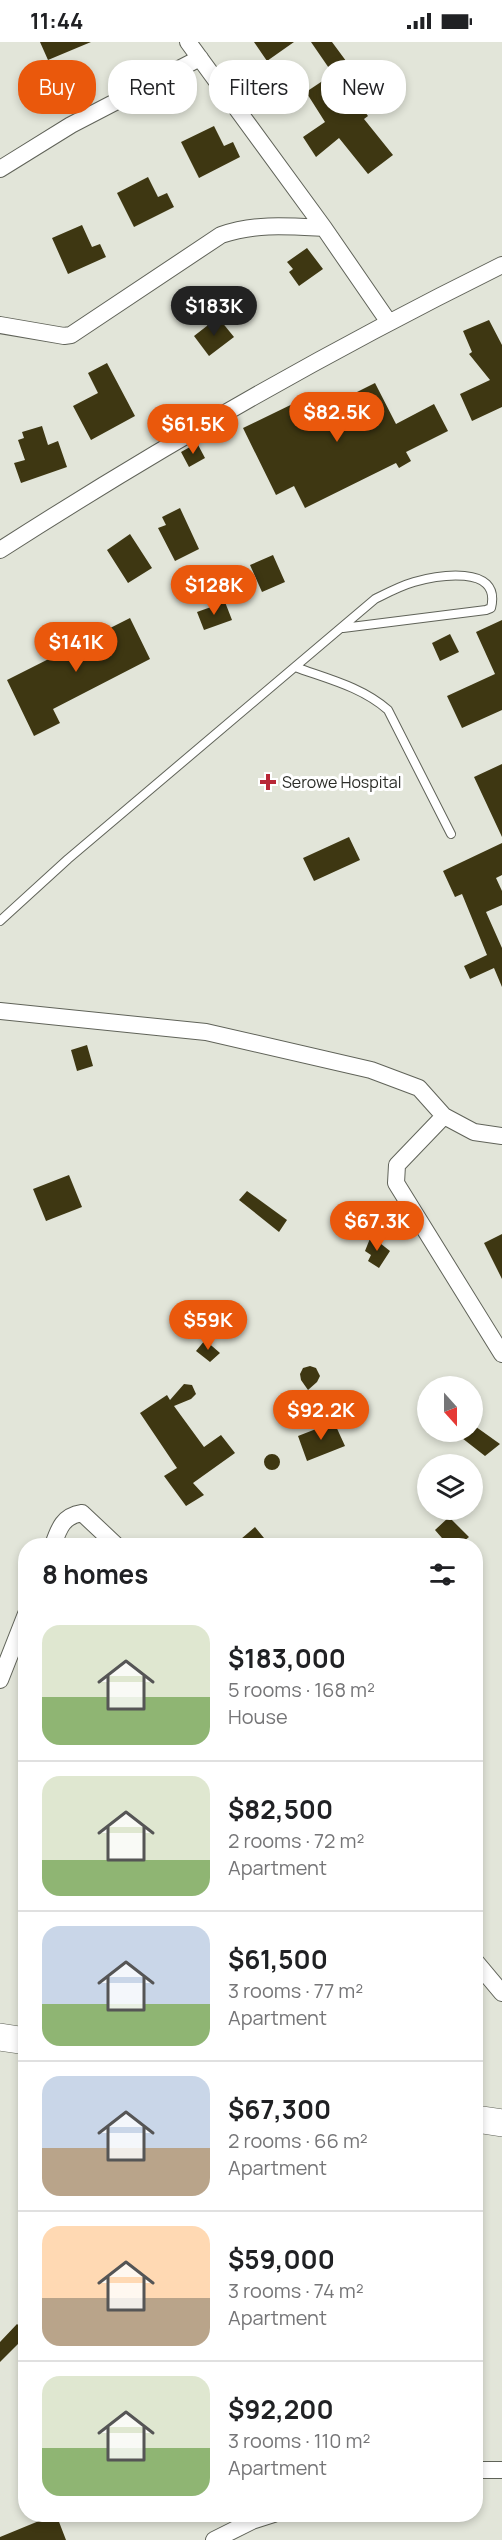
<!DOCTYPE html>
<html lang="en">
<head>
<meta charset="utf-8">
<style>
	:root { --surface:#fff; --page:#f2f2f2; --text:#202124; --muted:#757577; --line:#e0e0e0; --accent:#ea580c }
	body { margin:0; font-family:Manrope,sans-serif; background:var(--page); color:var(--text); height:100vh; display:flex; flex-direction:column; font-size:22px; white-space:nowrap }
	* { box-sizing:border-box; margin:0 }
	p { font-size:20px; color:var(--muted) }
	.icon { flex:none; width:33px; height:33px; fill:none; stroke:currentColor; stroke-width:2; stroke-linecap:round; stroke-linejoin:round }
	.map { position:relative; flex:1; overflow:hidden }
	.side { position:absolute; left:18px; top:1496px; width:465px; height:984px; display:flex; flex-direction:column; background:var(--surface); border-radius:24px; box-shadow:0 3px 9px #0003 }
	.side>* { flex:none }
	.banner { position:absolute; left:18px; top:18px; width:466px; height:54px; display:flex; gap:12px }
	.needle { width:39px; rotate:159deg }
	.controls { position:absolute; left:417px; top:1334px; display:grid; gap:12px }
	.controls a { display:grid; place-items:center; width:66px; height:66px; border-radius:50%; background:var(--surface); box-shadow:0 3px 9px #0003; font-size:30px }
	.price { position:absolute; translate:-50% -51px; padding:0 14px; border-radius:21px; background:var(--accent); color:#fff; font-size:20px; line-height:39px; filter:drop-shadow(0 2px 3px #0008) }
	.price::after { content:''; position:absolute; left:50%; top:36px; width:18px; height:14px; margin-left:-9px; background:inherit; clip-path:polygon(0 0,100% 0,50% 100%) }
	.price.selected { background:#222; color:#fff }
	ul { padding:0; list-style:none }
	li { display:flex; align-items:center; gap:18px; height:150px; padding:0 24px }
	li+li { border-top:2px solid var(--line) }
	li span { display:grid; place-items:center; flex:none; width:168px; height:120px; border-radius:18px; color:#555 }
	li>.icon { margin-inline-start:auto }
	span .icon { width:72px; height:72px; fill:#fffc; stroke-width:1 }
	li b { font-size:26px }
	h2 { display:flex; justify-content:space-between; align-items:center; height:72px; padding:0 24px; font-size:26px }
	.tag { padding:0 21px; border-radius:24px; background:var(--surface); box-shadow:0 3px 9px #0003; font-size:21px; line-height:54px }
	.tag.selected { background:var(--accent); color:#fff }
	.status { display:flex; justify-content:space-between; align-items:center; height:42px; padding:0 30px; background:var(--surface); direction:ltr }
	.status svg { height:16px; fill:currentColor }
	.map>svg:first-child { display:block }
</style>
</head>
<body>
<div class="status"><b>11:44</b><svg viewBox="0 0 49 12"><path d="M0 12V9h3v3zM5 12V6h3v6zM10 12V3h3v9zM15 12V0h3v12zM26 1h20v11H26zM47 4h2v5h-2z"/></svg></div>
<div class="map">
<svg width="502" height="2498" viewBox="0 0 502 2498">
	<rect width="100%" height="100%" fill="#e2e5d9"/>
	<!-- building -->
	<path fill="#3e3712" d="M40,0H91L48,18Z
		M254,0H294L267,19Z
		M311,0H332L369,50L357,59L368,74L364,77L393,113L368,132L339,96L316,115L303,95L325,80L306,50L333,32Z
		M214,84L224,104L233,100L240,115L199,136L181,100Z
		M148,135L158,155L167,151L174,165L134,185L117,151Z
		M82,183L92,205L100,202L106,215L68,232L52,196Z
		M307,206L323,227L299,244L289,230L293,227L287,220Z
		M489,278L502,303V365L472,379L460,352L490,338L469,312L472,310L463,289Z
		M221,279L234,295L209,314L194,294L212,280L215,284Z
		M107,321L135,374L91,398L73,364L98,351L88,331Z
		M375,341L396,382L434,362L448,389L406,410L411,419L399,426L396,421L305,466L294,444L276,453L243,386L309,354L317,370Z
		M42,384L48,403L58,399L67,425L21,441L14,421L25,418L18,398L24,396L22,390Z
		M197,401L205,416L189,425L181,410Z
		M180,466L199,507L175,519L158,486L166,483L162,475Z
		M130,492L152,526L128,541L107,508Z
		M273,513L285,540L262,550L250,523Z
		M225,560L232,578L204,588L197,570Z
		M130,576L150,617L53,667L60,681L34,694L7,638Z
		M502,578V668L462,686L447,654L495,632L476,590Z
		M450,592L459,610L440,619L432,601Z
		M502,722V795L474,735Z
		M349,795L360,818L314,839L303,816Z
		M502,801V833L496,836L502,849V863L486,870L502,906V945L494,926L470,937L464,924L487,913L462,852L455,855L443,829Z
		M87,1003L93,1024L77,1029L71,1008Z
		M69,1133L82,1165L46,1179L33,1147Z
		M247,1149L287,1178L279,1190L239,1158Z
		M502,1192V1237L484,1201Z
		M371,1194L390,1209L379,1226L368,1219L371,1213L365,1209Z
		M205,1298L220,1311L210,1320L196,1309Z
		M310,1324L316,1326L320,1334L317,1340L308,1348L301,1338L300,1332L303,1326Z
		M184,1342L192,1343L196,1352L191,1357L174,1364L204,1405L221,1393L235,1411L193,1441L204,1453L186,1464L164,1434L177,1426L140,1371L167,1353L170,1358Z
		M334,1380L345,1404L307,1419L298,1394Z
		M472,1382L500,1402L485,1414L453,1389H472Z
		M264 1420a8 8 0 1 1 16 0a8 8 0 1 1-16 0Z
		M449,1475L469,1495L459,1503H448L435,1488Z
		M255,1485L264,1496L255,1503H234Z
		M17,2282L26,2290V2294L0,2320V2300Z
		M56,2472L66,2498H0V2495Z"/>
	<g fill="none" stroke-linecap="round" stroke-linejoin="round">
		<defs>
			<path id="lane" d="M295,625C328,637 362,645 388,668L451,792
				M0,879L68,817L375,557C387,551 400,544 414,540C435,534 502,521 491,566L486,568L343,586"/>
			<path id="street" d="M188,0L324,186L388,279
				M0,127L71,83L200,16
				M0,283L64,294L71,293L221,193C256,181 288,184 324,186
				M0,508C162,404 330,308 502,223
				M0,969L206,990L371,1028L419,1046L444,1074L474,1090L502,1094
				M444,1074L397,1123L396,1141L502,1312
				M53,1503C59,1486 63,1474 82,1471L116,1503
				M0,1638L26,1572
				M476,1920L502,1951
				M476,2428H502
				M214,2498L252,2479L274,2472"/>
			<path id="primary" d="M0,1995L26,1999
				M476,2077L502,2081"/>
		</defs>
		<!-- lane casing -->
		<use href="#lane" stroke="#606359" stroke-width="10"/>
		<!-- street casing -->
		<use href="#street" stroke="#606359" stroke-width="18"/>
		<!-- primary casing -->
		<use href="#primary" stroke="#606359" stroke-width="28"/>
		<!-- lane -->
		<use href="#lane" stroke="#fff" stroke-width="8"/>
		<!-- street -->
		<use href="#street" stroke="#fff" stroke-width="16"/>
		<!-- primary -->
		<use href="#primary" stroke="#fff" stroke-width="27"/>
	</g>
	<!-- markers -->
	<path fill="#b82736" stroke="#fff" stroke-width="2" d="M265 731h6v6h6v6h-6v6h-6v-6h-6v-6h6z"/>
	<g text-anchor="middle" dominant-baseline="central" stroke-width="6" stroke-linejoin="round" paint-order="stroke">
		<!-- poi labels -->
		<g font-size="16" fill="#2c2d28" stroke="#fff" text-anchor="start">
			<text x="282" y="740">Serowe Hospital</text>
		</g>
	</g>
</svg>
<div class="controls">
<a><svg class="needle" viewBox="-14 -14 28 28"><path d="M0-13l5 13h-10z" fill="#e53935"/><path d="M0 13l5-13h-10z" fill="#757577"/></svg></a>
<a><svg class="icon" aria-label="layers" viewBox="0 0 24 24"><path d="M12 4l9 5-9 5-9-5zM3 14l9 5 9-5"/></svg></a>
</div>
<b class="price selected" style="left:214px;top:295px">$183K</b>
<b class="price" style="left:337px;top:401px">$82.5K</b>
<b class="price" style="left:193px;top:413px">$61.5K</b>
<b class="price" style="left:214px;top:574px">$128K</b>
<b class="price" style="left:76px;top:631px">$141K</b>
<b class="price" style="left:377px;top:1210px">$67.3K</b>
<b class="price" style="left:208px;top:1309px">$59K</b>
<b class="price" style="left:321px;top:1399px">$92.2K</b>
<div class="banner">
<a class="tag selected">Buy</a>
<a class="tag">Rent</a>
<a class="tag">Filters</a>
<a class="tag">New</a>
</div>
<section class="side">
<h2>8 homes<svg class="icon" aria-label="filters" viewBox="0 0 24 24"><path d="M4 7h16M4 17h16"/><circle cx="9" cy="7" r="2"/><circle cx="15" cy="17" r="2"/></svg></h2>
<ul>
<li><span style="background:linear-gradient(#dfe7d0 60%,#8fb573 0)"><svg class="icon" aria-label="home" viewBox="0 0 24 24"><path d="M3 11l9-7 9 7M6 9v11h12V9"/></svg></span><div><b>$183,000</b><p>5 rooms · 168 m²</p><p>House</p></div></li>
<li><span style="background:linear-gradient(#dfe7d0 70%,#8fb573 0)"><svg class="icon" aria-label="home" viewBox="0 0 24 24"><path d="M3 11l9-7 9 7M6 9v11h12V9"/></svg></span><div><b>$82,500</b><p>2 rooms · 72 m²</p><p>Apartment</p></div></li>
<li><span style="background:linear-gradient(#c9d6e8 65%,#8fb573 0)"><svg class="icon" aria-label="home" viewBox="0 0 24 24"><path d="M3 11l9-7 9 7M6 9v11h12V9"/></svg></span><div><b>$61,500</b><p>3 rooms · 77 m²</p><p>Apartment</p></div></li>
<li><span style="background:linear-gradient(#c9d6e8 60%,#b9a48a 0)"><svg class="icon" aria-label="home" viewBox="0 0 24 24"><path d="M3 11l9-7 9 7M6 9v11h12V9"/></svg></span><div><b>$67,300</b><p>2 rooms · 66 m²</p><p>Apartment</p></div></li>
<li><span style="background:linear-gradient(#ffd9b3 60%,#b9a48a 0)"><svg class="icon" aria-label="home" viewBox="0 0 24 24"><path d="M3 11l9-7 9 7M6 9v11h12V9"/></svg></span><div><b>$59,000</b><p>3 rooms · 74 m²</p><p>Apartment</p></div></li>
<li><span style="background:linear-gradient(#dfe7d0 60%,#8fb573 0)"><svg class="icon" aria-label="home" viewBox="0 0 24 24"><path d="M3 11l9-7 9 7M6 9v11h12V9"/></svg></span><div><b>$92,200</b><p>3 rooms · 110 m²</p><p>Apartment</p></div></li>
</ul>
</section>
</div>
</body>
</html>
